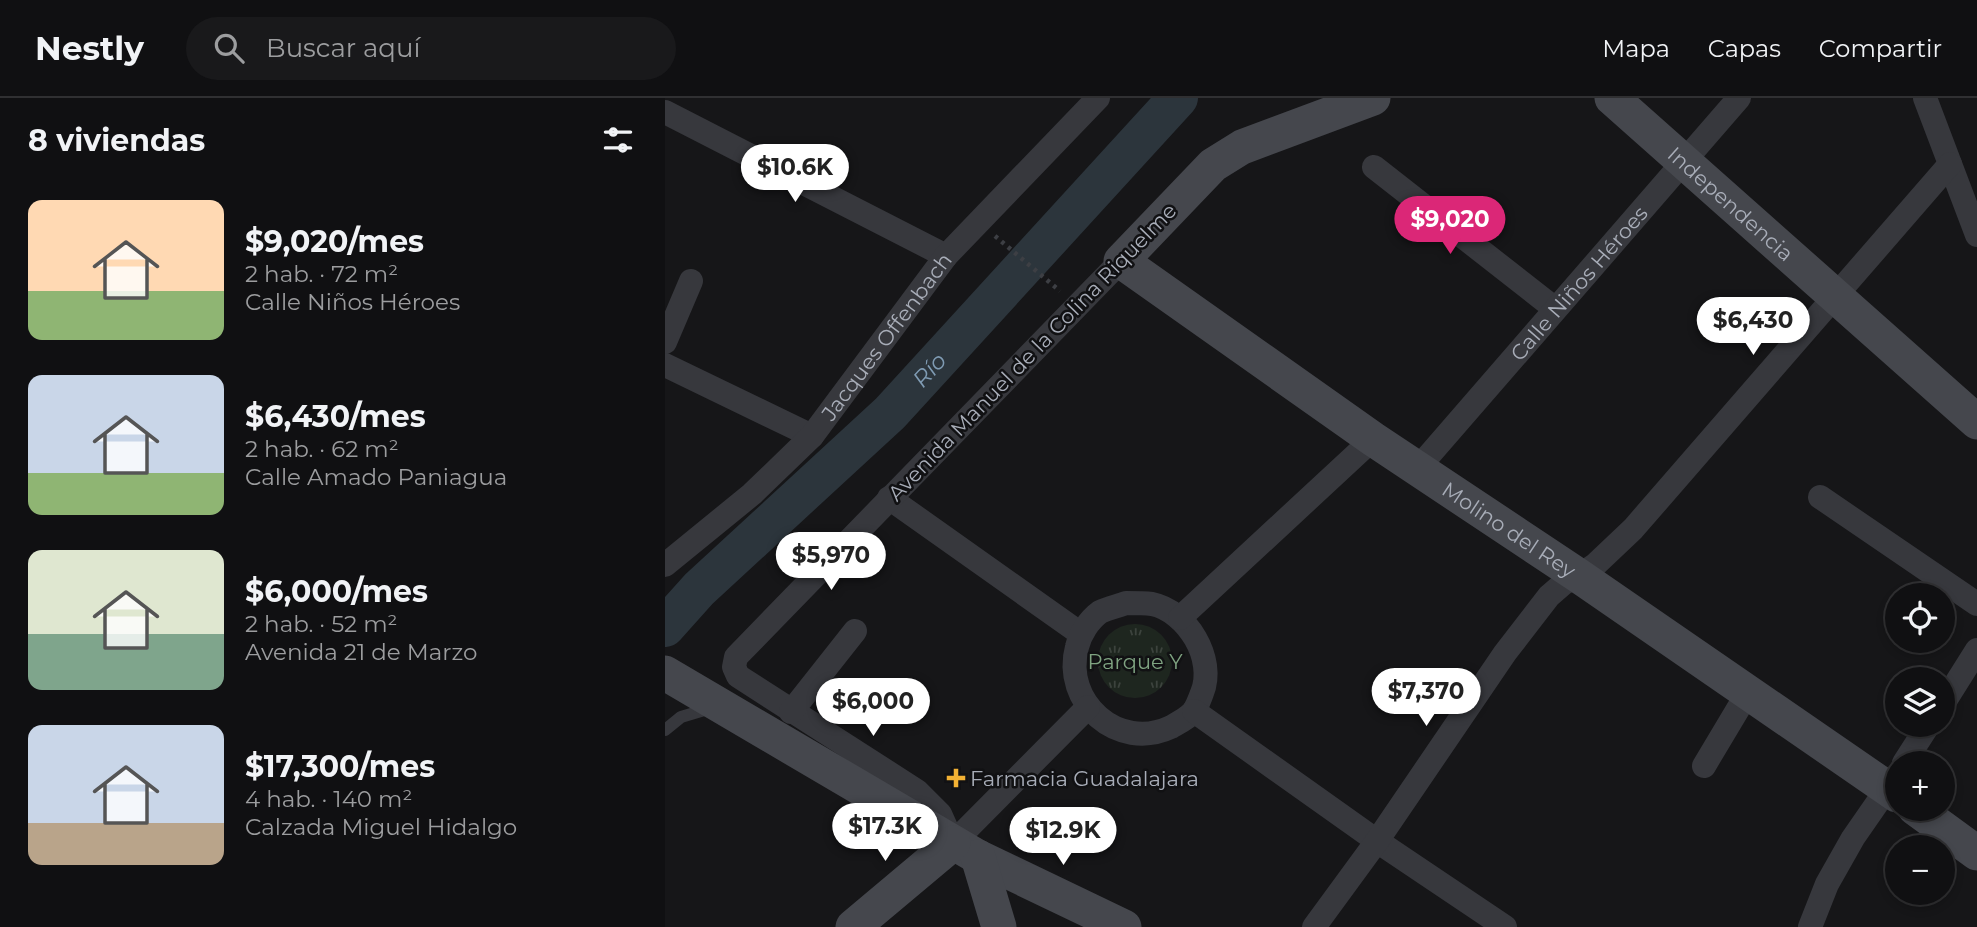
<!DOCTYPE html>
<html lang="es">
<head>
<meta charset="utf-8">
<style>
	:root { --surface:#101012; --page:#19191b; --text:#f1f3f6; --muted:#9c9d9f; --line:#303032; --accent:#db2777 }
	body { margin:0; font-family:Montserrat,sans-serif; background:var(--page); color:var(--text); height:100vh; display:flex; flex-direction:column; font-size:26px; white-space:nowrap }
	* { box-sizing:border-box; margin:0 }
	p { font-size:23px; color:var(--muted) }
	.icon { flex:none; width:38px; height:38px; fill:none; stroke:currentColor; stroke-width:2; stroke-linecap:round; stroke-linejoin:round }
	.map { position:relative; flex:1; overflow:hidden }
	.drawer { display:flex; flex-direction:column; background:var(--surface); width:665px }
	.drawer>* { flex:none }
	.tools { position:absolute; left:1220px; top:485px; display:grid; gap:14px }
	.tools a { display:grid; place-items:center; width:70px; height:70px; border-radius:50%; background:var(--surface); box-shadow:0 4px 10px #0003,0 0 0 2px var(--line); font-size:35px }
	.price { position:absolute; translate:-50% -60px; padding:0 16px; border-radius:24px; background:#fff; color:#222; font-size:23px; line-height:46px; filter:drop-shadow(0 2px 4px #0008) }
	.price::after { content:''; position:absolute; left:50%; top:42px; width:21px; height:16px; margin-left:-10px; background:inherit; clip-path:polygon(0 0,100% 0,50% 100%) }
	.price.on { background:var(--accent); color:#fff }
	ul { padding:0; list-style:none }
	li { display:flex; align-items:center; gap:21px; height:175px; padding:0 28px }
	li span { display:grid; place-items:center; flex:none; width:196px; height:140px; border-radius:14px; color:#555 }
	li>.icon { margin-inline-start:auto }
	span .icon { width:84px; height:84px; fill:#fffc; stroke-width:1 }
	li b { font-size:30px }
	h2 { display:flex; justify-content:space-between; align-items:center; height:84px; padding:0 28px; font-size:30px }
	header { display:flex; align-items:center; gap:42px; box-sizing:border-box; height:98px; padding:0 35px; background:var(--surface); border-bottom:2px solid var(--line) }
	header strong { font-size:33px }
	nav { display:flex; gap:38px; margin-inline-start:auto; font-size:24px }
	.search { width:490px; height:63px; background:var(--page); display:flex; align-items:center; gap:18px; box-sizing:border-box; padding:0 24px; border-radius:38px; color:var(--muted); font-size:26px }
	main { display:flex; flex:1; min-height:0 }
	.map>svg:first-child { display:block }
</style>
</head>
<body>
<header>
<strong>Nestly</strong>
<div class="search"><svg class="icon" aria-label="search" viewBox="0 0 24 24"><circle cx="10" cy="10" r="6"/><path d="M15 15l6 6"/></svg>Buscar aquí</div>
<nav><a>Mapa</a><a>Capas</a><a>Compartir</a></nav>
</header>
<main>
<section class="drawer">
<h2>8 viviendas<svg class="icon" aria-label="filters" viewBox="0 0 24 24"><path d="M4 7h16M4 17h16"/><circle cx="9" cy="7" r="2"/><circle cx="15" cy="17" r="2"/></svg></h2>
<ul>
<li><span style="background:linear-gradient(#ffd9b3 65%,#8fb573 0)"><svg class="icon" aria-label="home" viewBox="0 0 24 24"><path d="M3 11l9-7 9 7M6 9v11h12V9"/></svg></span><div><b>$9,020/mes</b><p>2 hab. · 72 m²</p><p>Calle Niños Héroes</p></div></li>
<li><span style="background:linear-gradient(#c9d6e8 70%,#8fb573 0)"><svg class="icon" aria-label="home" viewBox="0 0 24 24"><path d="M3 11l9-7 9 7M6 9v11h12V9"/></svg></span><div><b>$6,430/mes</b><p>2 hab. · 62 m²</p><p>Calle Amado Paniagua</p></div></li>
<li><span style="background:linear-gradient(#dfe7d0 60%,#7fa58c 0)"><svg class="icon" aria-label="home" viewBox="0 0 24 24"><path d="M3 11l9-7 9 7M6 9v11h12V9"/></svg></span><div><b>$6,000/mes</b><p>2 hab. · 52 m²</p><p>Avenida 21 de Marzo</p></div></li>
<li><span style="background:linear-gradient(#c9d6e8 70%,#b9a48a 0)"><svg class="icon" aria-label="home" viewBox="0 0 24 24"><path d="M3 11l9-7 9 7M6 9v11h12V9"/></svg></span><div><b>$17,300/mes</b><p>4 hab. · 140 m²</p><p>Calzada Miguel Hidalgo</p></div></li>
</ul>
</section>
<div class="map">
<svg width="1312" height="829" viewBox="0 0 1312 829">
	<defs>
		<pattern id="park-tufts" width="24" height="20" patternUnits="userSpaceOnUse" patternTransform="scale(1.75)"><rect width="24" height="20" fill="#1e261f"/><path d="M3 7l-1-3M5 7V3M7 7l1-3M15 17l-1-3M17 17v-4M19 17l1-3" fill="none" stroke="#3c433d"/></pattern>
	</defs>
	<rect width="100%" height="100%" fill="#161618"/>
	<!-- park -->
	<path fill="url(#park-tufts)" d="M433 563a37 37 0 1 1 74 0a37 37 0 1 1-74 0Z"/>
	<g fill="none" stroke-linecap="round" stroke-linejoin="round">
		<!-- river -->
		<path stroke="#2c353c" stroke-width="40" id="s1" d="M0,529L34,491L225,315L513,0"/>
		<!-- path -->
		<path stroke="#3d3f44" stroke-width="4.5" stroke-dasharray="3.5 5" stroke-linecap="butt" d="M330,138L395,193"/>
		<!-- lane -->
		<path stroke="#37383d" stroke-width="12" d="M0,632L16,619L46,610"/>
		<!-- street -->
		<g stroke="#37383d" stroke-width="24">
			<path d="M1260,0L1312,137"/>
			<path d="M0,14L281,158"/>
			<path d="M709,69L889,210"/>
			<path d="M0,244L26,183"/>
			<path d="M0,267L147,338"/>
			<path id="s2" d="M753,370L1074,0"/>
			<path d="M1155,399L1312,506"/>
			<path d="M224,400L416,536"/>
			<path id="s3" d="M0,467L87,396L147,338L281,158L433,0"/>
			<path d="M461,505C469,505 479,505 487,506C522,513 551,561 537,595C535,600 532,609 528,614C523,620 513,625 506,629C453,654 397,604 412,549C415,536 424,522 435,514C443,510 453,508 461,505Z"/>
			<path d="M515,520L708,341"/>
			<path d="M1278,606L1312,552"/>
			<path d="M423,609L288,745L275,716L252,693L73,578L69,569L71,559L456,163"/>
			<path d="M529,613L712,743L840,829"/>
			<path d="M126,614L190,533"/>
			<path d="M1239,665L1264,626"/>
			<path d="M1039,668L1082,596"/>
			<path d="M649,829L712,743L840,555L884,498L899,485L914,478L930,467L968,431L1285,66"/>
			<path d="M1145,829L1162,786L1188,740L1231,678"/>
		</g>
		<!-- secondary -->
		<g stroke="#45474d" stroke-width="35">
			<path id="s4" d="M708,0L577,49L548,67L456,163L708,341L914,478L1232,697"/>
			<path id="s5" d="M947,0L1312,324"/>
			<path d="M0,575L313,759L459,829"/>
			<path d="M1250,710L1312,755"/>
			<path d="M313,759L334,829"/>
			<path d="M188,829L288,745"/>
		</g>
	</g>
	<!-- markers -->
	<path fill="#f2b134" stroke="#111113" stroke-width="2.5" d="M287.5 669.5h7v7h7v7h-7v7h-7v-7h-7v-7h7z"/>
	<g text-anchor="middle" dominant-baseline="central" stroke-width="5" stroke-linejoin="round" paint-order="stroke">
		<!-- street labels -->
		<g font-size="21" fill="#a8adb8" stroke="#111113">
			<text stroke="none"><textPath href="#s5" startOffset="159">Independencia</textPath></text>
			<text stroke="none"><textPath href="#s2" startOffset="245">Calle Niños Héroes</textPath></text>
			<text stroke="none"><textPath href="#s3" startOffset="320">Jacques Offenbach</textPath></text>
			<text transform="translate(367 254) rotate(-46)">Avenida Manuel de la Colina Riquelme</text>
			<text stroke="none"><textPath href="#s4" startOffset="779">Molino del Rey</textPath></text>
		</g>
		<!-- park labels -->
		<g font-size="21" fill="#7fa381" stroke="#111113">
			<text x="470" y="563">Parque Y</text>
		</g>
		<!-- poi labels -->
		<g font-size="21" fill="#a8adb8" stroke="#111113" text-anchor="start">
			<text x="305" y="680">Farmacia Guadalajara</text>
		</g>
		<!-- water labels -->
		<g font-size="23" font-style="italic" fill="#7f9bb3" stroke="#111113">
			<text stroke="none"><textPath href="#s1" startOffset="369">Río</textPath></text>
		</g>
	</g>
</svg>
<div class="tools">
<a><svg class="icon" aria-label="locate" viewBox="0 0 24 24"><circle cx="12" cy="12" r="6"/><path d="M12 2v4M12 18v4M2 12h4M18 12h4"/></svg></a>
<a><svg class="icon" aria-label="layers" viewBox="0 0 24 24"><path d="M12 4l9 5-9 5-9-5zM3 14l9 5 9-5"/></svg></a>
<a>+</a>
<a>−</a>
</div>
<b class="price" style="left:130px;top:106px">$10.6K</b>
<b class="price on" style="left:785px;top:158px">$9,020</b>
<b class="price" style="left:1088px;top:259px">$6,430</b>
<b class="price" style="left:166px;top:494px">$5,970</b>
<b class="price" style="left:761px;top:630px">$7,370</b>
<b class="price" style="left:208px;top:640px">$6,000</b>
<b class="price" style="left:220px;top:765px">$17.3K</b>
<b class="price" style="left:398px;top:769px">$12.9K</b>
</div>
</main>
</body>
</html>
